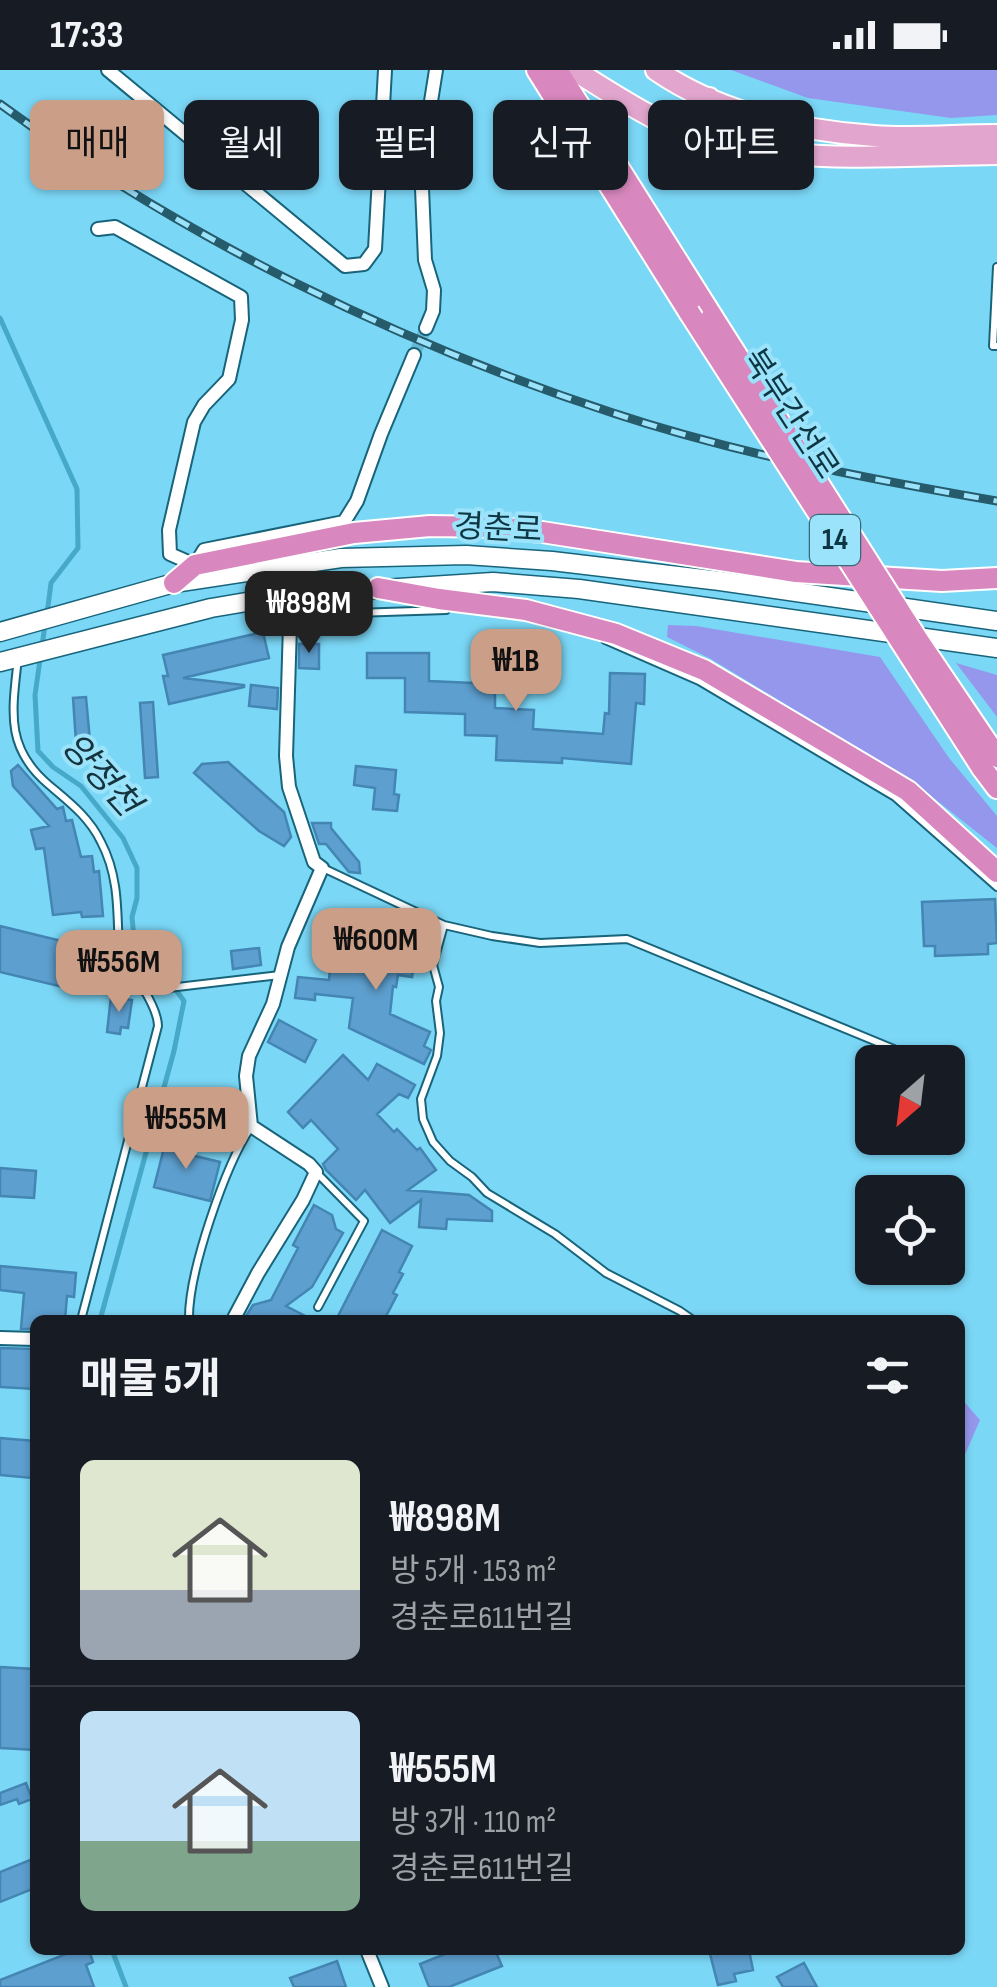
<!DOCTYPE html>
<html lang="ko">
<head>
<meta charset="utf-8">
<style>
	:root { --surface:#171b24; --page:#242831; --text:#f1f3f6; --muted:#9ea1a6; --line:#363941; --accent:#ca9e87 }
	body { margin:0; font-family:"Sofia Sans Condensed","Noto Sans KR",sans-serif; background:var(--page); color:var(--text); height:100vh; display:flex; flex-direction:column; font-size:38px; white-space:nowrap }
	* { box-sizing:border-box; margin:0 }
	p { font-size:32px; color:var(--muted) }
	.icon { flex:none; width:55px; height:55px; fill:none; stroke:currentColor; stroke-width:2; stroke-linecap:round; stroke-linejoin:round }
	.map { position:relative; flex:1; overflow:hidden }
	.details { position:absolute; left:30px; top:1245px; width:935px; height:640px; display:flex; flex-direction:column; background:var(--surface); border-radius:15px; box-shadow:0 2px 8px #0004 }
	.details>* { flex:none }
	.hud { position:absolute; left:30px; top:30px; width:938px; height:90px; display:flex; gap:20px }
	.needle { width:65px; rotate:208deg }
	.fabs { position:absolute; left:855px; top:975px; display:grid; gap:20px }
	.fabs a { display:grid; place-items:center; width:110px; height:110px; border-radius:15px; background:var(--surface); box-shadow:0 2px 8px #0004; font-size:50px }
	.price { position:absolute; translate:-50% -85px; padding:0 22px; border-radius:20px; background:var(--accent); color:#111; font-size:32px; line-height:65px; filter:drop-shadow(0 2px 5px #0008) }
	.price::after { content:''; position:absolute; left:50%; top:60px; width:30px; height:22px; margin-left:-15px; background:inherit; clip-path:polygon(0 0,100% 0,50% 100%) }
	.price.on { background:#222; color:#fff }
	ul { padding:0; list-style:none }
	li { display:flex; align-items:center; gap:30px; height:250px; padding:0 50px }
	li+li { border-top:2px solid var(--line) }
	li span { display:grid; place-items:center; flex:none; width:280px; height:200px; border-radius:15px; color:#555 }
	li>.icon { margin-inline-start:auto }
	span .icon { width:120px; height:120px; fill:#fffc; stroke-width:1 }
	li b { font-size:42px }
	h2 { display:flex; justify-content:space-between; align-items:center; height:120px; padding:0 50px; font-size:42px }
	.pill { padding:0 35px; border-radius:15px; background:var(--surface); box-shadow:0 2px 8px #0004; font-size:35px; line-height:90px }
	.pill.on { background:var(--accent); color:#111 }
	.status { display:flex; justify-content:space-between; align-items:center; height:70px; padding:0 50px; background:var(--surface); direction:ltr }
	.status svg { height:28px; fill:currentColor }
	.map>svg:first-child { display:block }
</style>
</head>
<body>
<div class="status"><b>17:33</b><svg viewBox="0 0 49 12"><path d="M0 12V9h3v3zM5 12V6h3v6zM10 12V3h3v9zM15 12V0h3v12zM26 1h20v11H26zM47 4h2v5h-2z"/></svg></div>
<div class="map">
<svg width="997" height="1917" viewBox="0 0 997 1917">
	<rect width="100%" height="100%" fill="#7bd7f6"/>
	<!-- green -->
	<path fill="#9597ec" d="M731,0H997V45L951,48L808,28Z
		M668,555L696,556L880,587L949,688L997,746V778L912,711L711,589L667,567Z
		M956,593L997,605V647L994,643Z
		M960,1327L980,1350L960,1396Z"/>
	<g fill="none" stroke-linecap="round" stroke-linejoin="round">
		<!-- stream -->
		<path stroke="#47a9c8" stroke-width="5" d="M0,248L77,419L78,478L51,513L47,544
			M45,555L35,625L38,681L53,697L81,716L123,768L137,798V828L132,847L135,878L146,894L168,909L184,931L174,981L100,1250
			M112,1880L126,1917"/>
	</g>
	<!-- building -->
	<path fill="#5d9fcf" stroke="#4385b3" stroke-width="2.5" d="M263,562L269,588L183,608L244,615V617L169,634L163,606H168L163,585Z
		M299,574H319V599L299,598Z
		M367,583H429V611L495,614V638L534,640L533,659L603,664L605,643L609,644L610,603L645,604L644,634L636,633L631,694L562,688V693L496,690L497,666L465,665V644L405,642V608H367Z
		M251,615L278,618L277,639L249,636Z
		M86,627L90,671L76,672L73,628Z
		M153,632L158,707L145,708L140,633Z
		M228,692L284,742L291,767L284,776L259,761L194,703L202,694Z
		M18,695L57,739L63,737L66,751L72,750L81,787L92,786L94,802L99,801L103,846L82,847L81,842L53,845L44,778L36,779L31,760L49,756L13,716L11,701Z
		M356,696L396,700L394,724L399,725L397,741L373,739L375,718L354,715Z
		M312,753H331V758L359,792L360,803L349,802L326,774H319Z
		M995,829L997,873L988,874V884L935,886V876H924L922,832Z
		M0,856L94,879L84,922L0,902Z
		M381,860L424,869L420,894L414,893L412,907L398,905L396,917L393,916L390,944L430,962L424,976L431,980L424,994L349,958L353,928L315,924V930L295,928L298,907L329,910L331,887L376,892Z
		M259,878L261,895L233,899L231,881Z
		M111,927L132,930L128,958L121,957L120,964L107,962Z
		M279,950L316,970L305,992L268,972Z
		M343,985L368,1010L377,994L415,1015L408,1028L399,1024L377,1044L394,1062L397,1059L417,1080L420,1078L436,1100L408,1120L469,1125L492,1141V1151L447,1149L446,1159L419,1157L421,1130L390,1153L365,1120L356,1130L326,1100L323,1094L338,1079L311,1050L303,1058L288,1042Z
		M166,1070L193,1077L191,1085L220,1092L210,1131L154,1117Z
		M0,1098L36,1101L34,1128L0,1126Z
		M314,1135L332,1145L336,1159L343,1163L312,1217L286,1236L313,1250H247L246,1246L253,1235L271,1230L298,1178L293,1175Z
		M382,1160L412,1176L399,1202L403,1204L393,1223L397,1225L384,1250H336Z
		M0,1196L76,1203L74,1227L67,1226L65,1250H35V1259H21L24,1223L0,1220Z
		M0,1278L35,1279V1319L0,1317Z
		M0,1368L34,1371L32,1408L0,1405Z
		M0,1597L35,1599V1680L0,1678Z
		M26,1713L32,1729L19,1734L17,1729L0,1735V1723Z
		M35,1788V1818L0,1832V1802Z
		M76,1880H89L93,1892L86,1895L94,1917H0V1910Z
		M455,1880H495L502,1896L449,1917H429L420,1894Z
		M709,1880H749L753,1900L734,1904L736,1911L718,1915Z
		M337,1891L346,1917H294L290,1908Z
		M804,1893L817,1917H783L777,1907Z"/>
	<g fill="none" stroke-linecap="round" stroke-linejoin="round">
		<!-- minor-tunnel -->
		<path stroke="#65b7d2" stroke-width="12" stroke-dasharray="12 6" stroke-linecap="butt" d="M414,285L426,258"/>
		<defs>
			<path id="service" d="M997,197L993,276H997
				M294,545L446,540
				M605,570L699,611L895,727L997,817
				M18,588C12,642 5,678 49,715C69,732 89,747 101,772C120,808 117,845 119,885C132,899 158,937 158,956L81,1250
				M323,798L444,855L492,866L540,873L627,869L894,979L888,992
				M444,855L433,895L439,917L436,931L440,963L437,986L421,1029L423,1049L433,1072L450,1091L472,1107L487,1123L555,1164L606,1203L680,1241L693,1250
				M143,921L280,905
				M317,1103L364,1151L318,1237
				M189,1250C188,1203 225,1096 251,1057"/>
			<path id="minor" d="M108,0L345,196L364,194L375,179L385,0
				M98,159L115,157L241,227L242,250L229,309L204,335L194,352L169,460L170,484L195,495L204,480L344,452L357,431L381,364L414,285
				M426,258L433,241L434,220L425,190L421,94L436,0
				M233,1250L258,1203L303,1130L316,1102L309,1094L251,1056L246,1006L249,986L273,934L288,877L322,798L314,792L289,717L286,686L290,555L292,545L288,525
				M0,1268L35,1269
				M367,1880L382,1917"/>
			<path id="secondary" d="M0,562L174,513L341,488L466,485L552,491L720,511L997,551
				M0,592L211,538L288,525L493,512L579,519L997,578"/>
			<path id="primary" d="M574,0C619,28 667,61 719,73C809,94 906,85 997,84
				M656,0C718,43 800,61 874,66C915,69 956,65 997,65
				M682,59C696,57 716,58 719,40L709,28"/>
			<path id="trunk" d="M537,0L689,242
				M557,0L712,246
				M174,513L195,495L354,463L430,456L495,457L542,462L796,502L942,511L997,508
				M378,518L439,529L526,540L616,564L704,600L908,721L997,802
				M982,698L997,718"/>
		</defs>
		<!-- service casing -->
		<use href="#service" stroke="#18647a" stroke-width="10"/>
		<!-- minor casing -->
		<use href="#minor" stroke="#18647a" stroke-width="16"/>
		<!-- secondary casing -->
		<use href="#secondary" stroke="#18647a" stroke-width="21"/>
		<!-- primary casing -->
		<use href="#primary" stroke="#fff" stroke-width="24"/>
		<!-- trunk casing -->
		<use href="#trunk" stroke="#fff" stroke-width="24"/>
		<!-- service -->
		<use href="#service" stroke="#fff" stroke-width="6"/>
		<!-- minor -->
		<use href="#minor" stroke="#fff" stroke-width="12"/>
		<!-- secondary -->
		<use href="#secondary" stroke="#fff" stroke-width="18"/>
		<!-- primary -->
		<use href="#primary" stroke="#e2a6ce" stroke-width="20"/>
		<!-- trunk -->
		<use href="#trunk" stroke="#d888be" stroke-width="20"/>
		<defs>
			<path id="rail" d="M0,34C185,169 396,272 613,343C738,384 868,409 997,431"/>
		</defs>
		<!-- rail casing -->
		<use href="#rail" stroke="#265b6c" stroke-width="9"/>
		<!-- rail -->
		<use href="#rail" stroke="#9be2fb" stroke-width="5" stroke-dasharray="15" stroke-linecap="butt"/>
		<defs>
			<path id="trunk-bridge" d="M689,242L982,698
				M712,246L918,570L997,687"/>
		</defs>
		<!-- trunk-bridge casing -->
		<use href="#trunk-bridge" stroke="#fff" stroke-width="24" stroke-linecap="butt"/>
		<!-- trunk-bridge -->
		<use href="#trunk-bridge" stroke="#d888be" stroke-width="20"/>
	</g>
	<g text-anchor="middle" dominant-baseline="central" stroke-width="8" stroke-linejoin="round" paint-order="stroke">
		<!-- shield labels -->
		<rect fill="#9be2fb" stroke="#386a7a" stroke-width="2.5" x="810" y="445" width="50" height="50" rx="8"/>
		<g font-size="30" font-weight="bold" fill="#0d3642">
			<text x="835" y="470">14</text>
		</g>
		<!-- street labels -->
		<g font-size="32" fill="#0d3642" stroke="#9be2fb">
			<text transform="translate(790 344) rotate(57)">북부간선로</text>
			<text transform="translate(498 459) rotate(3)">경춘로</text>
		</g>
		<!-- water labels -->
		<g font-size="35" font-style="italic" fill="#15333c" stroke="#9be2fb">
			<text transform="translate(100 705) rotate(48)">양정천</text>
		</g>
	</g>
</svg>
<div class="fabs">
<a><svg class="needle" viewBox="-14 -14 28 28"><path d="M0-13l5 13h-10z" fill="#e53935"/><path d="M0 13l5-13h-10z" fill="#9ea1a6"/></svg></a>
<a><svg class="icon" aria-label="locate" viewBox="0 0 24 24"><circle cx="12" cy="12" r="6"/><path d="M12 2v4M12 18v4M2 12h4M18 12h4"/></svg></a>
</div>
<b class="price on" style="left:309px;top:586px">₩898M</b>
<b class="price" style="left:516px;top:644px">₩1B</b>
<b class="price" style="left:376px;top:923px">₩600M</b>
<b class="price" style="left:119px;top:945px">₩556M</b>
<b class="price" style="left:186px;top:1102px">₩555M</b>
<div class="hud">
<a class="pill on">매매</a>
<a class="pill">월세</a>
<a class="pill">필터</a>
<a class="pill">신규</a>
<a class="pill">아파트</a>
</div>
<section class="details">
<h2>매물 5개<svg class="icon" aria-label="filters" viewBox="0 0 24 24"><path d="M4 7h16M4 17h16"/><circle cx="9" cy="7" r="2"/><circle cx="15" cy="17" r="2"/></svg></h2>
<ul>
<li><span style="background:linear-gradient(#dfe7d0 65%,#9aa5b1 0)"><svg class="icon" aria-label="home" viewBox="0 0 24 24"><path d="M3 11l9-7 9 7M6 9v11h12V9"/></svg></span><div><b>₩898M</b><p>방 5개 · 153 m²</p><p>경춘로611번길</p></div></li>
<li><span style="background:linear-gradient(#bfe0f5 65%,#7fa58c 0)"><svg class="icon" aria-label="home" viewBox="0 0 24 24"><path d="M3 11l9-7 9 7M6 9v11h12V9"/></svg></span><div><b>₩555M</b><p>방 3개 · 110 m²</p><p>경춘로611번길</p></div></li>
</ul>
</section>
</div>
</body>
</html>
